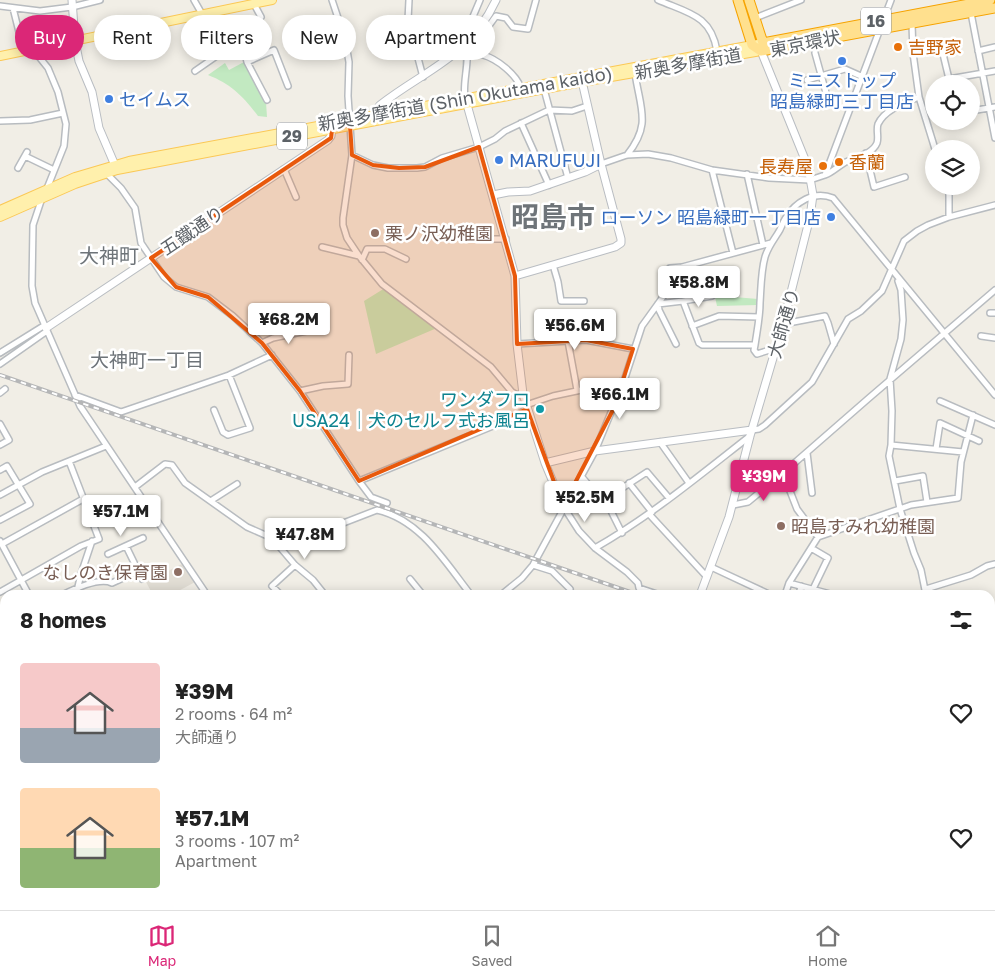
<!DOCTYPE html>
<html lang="en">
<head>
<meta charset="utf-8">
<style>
	:root { --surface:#fff; --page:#f2f2f2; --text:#222; --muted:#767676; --line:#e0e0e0; --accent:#db2777 }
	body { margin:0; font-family:"Golos Text","Noto Sans JP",sans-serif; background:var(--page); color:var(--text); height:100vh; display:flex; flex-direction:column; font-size:19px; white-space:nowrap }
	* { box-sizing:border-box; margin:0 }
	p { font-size:16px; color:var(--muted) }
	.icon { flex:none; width:28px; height:28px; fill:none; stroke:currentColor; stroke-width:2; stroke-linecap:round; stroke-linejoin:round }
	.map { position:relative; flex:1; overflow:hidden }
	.side { position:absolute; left:0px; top:590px; width:995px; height:320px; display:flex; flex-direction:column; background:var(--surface); border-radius:15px 15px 0 0; box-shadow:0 2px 12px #0003 }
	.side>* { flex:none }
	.guide { position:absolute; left:15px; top:15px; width:500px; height:45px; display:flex; gap:10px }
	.buttons { position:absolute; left:925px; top:75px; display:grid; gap:10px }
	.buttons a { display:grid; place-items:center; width:55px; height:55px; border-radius:50%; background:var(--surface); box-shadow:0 2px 12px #0003; font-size:25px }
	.price { position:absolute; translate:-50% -42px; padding:0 11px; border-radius:5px; background:#fff; color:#222; font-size:16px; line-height:32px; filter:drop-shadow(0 1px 2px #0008) }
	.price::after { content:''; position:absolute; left:50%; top:30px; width:15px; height:11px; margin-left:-8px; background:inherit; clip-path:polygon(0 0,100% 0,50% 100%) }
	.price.on { background:var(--accent); color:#fff }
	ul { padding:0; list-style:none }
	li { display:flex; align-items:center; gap:15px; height:125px; padding:0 20px }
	li span { display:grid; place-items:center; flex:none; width:140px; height:100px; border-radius:5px; color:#555 }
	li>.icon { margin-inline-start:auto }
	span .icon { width:60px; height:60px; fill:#fffc; stroke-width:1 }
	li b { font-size:21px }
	h2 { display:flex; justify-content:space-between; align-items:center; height:60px; padding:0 20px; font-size:21px }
	.tag { padding:0 18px; border-radius:22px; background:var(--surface); box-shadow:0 2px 12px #0003; font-size:18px; line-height:45px }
	.tag.on { background:var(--accent); color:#fff }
	.menu { display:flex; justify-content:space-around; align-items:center; height:70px; border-top:1px solid var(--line); background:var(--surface); font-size:14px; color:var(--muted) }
	.menu a { display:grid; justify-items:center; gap:2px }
	.menu .on { color:var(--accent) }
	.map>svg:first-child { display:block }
</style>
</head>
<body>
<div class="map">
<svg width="995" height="910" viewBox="0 0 995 910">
	<rect width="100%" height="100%" fill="#f1eee6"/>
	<!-- education -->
	<path fill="#e1ddd4" d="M184,563L197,581L171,595H153L146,582Z
		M3,712L5,716V832L0,835V714Z"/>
	<!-- green -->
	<path fill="#c2e9c1" d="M244,62L266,102L267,117L258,116C243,96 231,84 208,75L225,63L229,70Z
		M385,288L437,328L376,354L364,301Z
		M715,297H734L758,299V305L717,306Z"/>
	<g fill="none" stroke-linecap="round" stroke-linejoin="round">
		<defs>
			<path id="street" d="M194,0L202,14
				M332,0L345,39L349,62L348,96L352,155L343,218V225L347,238L359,256L382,284L491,367L512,392L517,395L523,394
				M409,0L408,20L423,77
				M480,0L469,26V36L477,42L496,16L506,18L513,27L528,29L536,0
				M658,0C688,13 711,15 717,51
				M254,4L261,17L240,33L247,62L267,100
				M0,6L40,11L72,7L100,0
				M13,8L19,32L48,68L58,92L66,124L64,146L46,191
				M971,13L995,138
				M755,18L801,0
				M883,21L891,0
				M912,24L913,53L919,97L935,149
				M978,51L995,47
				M815,53L828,100
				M467,54C472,54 478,53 483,55C497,59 516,74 521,88
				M943,54L949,79L995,71
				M247,62L274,50L288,86
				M195,71L241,39
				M807,80L845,69L863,77
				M544,89L568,178
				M465,98C462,82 471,59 465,45
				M971,111L995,107
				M0,121L30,120L63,113
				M521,123L549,185
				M866,153L874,187L905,177
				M352,155L373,165L388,168H417L425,167L442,158L479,147L495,139L505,131L549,110L572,111L587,106
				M627,155C652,124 640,109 635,73
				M25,156L54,170
				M601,164L627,155L648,154L671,158L712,170L769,178L810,180L825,175L880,29
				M18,168L27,152
				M284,169L296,197
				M712,170L733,253
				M106,173L121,188L135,208L141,243L164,277L176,287L208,297L233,316L262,343L300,391L359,481L510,419L527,409
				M747,174L763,245
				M825,175C833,172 837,167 844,163C854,157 872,155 877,143C879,137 876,130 878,124C885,109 905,103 919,97
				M947,186L949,194V217
				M42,198L33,225L32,286L35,303L80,406L207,595
				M451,233L484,239H506
				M322,247L359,256
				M362,260L367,249H385L406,259
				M553,265L558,282L561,301H584
				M670,268L682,267
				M898,281L901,290L903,320L901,339L890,379L892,411L891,445L889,456L900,509L914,553L921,570L926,595
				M683,301L712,296
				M658,304L683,301L699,343L702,345H755L754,350L757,354L776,348
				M658,304L659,310L676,344
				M990,313H995
				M783,324L825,316L828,323L834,344
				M692,326L719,316L759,317
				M282,336L275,317L287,312L303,308
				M981,336L995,338
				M568,341L577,390
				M262,343L273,338L311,330
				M517,344L586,340L633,349
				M755,345C757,331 760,317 760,303C761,288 761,271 765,257C768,247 773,241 778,233C781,229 782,224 785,219C795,202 814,190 833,198L995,395
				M0,353L45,325
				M0,364L47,331
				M300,391L323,386L348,384L349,355
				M0,393L5,389
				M75,395L121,412L229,375L272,355
				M940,401L995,425
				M526,405L553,396L624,381
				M214,410L223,432L228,435L250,428L229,375
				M0,424L9,440L0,445
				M752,430L759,429L765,425L812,382L848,319L861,311L882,291L904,241L917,231L928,225L949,217L995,205
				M660,442L689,483
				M891,445L963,452
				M936,449L940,423L979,441
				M807,453L812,493
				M0,470L7,466L30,504L0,520
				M783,473L797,509L818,537
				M581,476L611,511L622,533
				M359,481L371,497L387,503
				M895,481L923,476L927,502
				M629,483L652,512
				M135,487L165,464L172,465L185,483L247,527L272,538L295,565L313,580L325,595
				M621,489L647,472L669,498
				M0,495L42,472L106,446
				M212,500L237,484
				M733,505L748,502L783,473L869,398L995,290
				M563,506L579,531L595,548L627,572L638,583L639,588L660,595
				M649,514L707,577
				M272,538L333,527L377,510C421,520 445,562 471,595
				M0,541L29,595
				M2,544L83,499
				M126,546L142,579
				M595,548C651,516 700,475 750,436
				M811,548L828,558L813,589
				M108,554L143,538
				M533,565L552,571L570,589
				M711,567L771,595
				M410,579L423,595
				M789,583L834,595
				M926,589L971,575L987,566L995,564
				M0,592L81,546L99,539L69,461
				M62,595C74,589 99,577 112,583L138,571
				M76,595L81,574L92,541
				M281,595L272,586L295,565
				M501,595L522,578L533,565L595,451L624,381L642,326L665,294L682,267L771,243
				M785,595L789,583L818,537L911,505L958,498L961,462L973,415
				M799,595L801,586
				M990,615L995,614
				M0,630L5,627
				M0,712L4,710L5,712
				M990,724L995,726
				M0,837L5,834
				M0,883L5,878
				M171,905L173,910
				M402,905L403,910
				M471,905L473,910
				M494,905L495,910
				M533,905L535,910
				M629,905L630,910
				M737,905L738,910
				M840,905H846
				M223,910L228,905
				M982,910L983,905"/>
			<path id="secondary" d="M72,0L75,41L79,61L92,92L99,128L117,170
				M466,101L515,276L517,344L523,394L545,463L563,506
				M377,115V109L380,105C426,69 469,58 496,0
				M493,195L508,192L530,191L585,172L601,164
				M515,276L615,247L621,243V239L601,164L581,77
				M46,328L328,140L331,136L332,129
				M545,463L595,451L752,430
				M700,595L729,517L750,436L783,324L810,217L813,195L808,167L761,51
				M990,680L995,678
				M0,696L5,693
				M990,827L995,825
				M702,905L704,910
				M229,910L310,905
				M788,910L800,905"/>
			<path id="primary" d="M0,56L272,0
				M0,210L75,177L129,161L758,44
				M0,217L75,184L117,170L582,82L761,51"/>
			<path id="highway" d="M738,0L752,45L761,51L995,8
				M749,0L763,43
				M763,43L990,0"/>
		</defs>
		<!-- street casing -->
		<use href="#street" stroke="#b8bcc0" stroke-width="8"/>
		<!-- secondary casing -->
		<use href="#secondary" stroke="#b9bdc2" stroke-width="9"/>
		<!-- primary casing -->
		<use href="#primary" stroke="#fbc855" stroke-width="10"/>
		<!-- highway casing -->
		<use href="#highway" stroke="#f6a300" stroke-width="11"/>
		<!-- street -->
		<use href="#street" stroke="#fff" stroke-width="5"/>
		<!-- secondary -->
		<use href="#secondary" stroke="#fff" stroke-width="7"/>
		<!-- primary -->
		<use href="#primary" stroke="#fff0ac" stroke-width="8"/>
		<!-- highway -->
		<use href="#highway" stroke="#ffe08e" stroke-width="9"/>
		<defs>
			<path id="rail" d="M0,375L639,595
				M990,716L995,717"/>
		</defs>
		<!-- rail casing -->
		<use href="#rail" stroke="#b5b6b7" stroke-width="4"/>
		<!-- rail -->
		<use href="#rail" stroke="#fff" stroke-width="2" stroke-dasharray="5.5" stroke-linecap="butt"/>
	</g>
	<!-- marked area -->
	<path fill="#e8590c" fill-opacity="0.2" stroke="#e8590c" stroke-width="4" stroke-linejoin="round" d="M350,125L352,155L373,165L399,168L425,167L479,147L515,276L517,344L586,340L633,349L614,408L563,506L527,409L359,481L300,391L262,343L208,297L176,287L151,258L331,138L332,129Z"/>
	<!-- markers -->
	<g fill="#e8710a" stroke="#fff" stroke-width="2">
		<circle cx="898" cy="47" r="5"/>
		<circle cx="839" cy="162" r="5"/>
		<circle cx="823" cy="166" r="5"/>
	</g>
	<g fill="#3f7fe0" stroke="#fff" stroke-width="2">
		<circle cx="842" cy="61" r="5"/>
		<circle cx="109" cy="99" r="5"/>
		<circle cx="499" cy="160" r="5"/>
		<circle cx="831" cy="217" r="5"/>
	</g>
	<g fill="#8d6e63" stroke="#fff" stroke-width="2">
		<circle cx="375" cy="233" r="5"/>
		<circle cx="781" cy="526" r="5"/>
		<circle cx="178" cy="572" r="5"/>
	</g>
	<circle fill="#0f9aa8" stroke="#fff" stroke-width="2" cx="540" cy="409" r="5"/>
	<g text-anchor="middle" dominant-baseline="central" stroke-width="5" stroke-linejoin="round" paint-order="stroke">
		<!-- shield labels -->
		<g fill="#fff" stroke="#8e9195" stroke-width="1">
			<rect x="861" y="7.5" width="30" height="27" rx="4"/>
			<rect x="277" y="122.5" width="30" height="27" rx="4"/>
		</g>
		<g font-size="16" font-weight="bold" fill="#5d6267">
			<text x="876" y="21">16</text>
			<text x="292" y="136">29</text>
		</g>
		<!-- street labels -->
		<g font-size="18" fill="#5d6267" stroke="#fff">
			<text transform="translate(805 43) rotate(-11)">東京環状</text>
			<text transform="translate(688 63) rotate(-10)">新奥多摩街道</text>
			<text transform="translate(465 98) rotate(-10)">新奥多摩街道 (Shin Okutama kaido)</text>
			<text transform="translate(192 230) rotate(-34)">五鐵通り</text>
			<text transform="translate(783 323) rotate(-74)">大師通り</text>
		</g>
		<!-- food labels -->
		<g font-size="18" fill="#c56008" stroke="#fff" text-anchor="start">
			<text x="908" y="47">吉野家</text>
			<text x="849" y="162">香蘭</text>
			<text x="813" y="166" text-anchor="end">長寿屋</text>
		</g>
		<!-- shop labels -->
		<g font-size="18" fill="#366cbe" stroke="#fff" text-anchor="start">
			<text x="842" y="80" text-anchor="middle">ミニストップ<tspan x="842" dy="21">昭島緑町三丁目店</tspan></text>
			<text x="119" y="99">セイムス</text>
			<text x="509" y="160">MARUFUJI</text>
			<text x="821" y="217" text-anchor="end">ローソン 昭島緑町一丁目店</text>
		</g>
		<!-- education labels -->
		<g font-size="18" fill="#785e54" stroke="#fff" text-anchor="start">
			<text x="385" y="233">栗ノ沢幼稚園</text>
			<text x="791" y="526">昭島すみれ幼稚園</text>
			<text x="168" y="572" text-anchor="end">なしのき保育園</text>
		</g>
		<!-- culture labels -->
		<g font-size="18" fill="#0d838f" stroke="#fff" text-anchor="end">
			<text x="530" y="399">ワンダフロ<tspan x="530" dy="21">USA24｜犬のセルフ式お風呂</tspan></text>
		</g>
		<!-- neighbourhood labels -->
		<g font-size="19" fill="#6e7479" stroke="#fff">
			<text x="147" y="359">大神町一丁目</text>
		</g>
		<!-- quarter labels -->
		<g font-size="20" fill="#6e7479" stroke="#fff">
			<text x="109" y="255">大神町</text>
		</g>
		<!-- town labels -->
		<g font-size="28" font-weight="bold" fill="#6e7479" stroke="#fff">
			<text x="553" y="216">昭島市</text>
		</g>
	</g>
</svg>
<div class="buttons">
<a><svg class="icon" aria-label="locate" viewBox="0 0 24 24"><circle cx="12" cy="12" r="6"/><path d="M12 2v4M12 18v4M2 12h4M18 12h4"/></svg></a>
<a><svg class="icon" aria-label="layers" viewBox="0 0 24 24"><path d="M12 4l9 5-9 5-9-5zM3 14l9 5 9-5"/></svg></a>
</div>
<b class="price" style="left:699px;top:308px">¥58.8M</b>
<b class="price" style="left:289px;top:345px">¥68.2M</b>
<b class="price" style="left:575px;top:351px">¥56.6M</b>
<b class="price" style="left:620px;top:420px">¥66.1M</b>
<b class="price on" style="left:764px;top:502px">¥39M</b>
<b class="price" style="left:585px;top:523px">¥52.5M</b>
<b class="price" style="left:121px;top:537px">¥57.1M</b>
<b class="price" style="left:305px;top:560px">¥47.8M</b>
<div class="guide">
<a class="tag on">Buy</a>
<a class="tag">Rent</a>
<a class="tag">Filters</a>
<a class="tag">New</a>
<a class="tag">Apartment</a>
</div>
<section class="side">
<h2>8 homes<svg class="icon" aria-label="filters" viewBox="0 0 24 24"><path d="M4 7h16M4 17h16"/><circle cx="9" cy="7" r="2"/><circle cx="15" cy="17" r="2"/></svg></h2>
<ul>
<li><span style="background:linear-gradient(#f6c9c9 65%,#9aa5b1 0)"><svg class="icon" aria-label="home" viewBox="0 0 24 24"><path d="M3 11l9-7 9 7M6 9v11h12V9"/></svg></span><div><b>¥39M</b><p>2 rooms · 64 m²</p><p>大師通り</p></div><svg class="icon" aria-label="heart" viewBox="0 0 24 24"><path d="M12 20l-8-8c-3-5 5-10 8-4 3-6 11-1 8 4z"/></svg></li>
<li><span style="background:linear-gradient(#ffd9b3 60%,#8fb573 0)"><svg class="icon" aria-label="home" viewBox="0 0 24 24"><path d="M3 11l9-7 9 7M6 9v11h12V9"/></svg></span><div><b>¥57.1M</b><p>3 rooms · 107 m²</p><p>Apartment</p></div><svg class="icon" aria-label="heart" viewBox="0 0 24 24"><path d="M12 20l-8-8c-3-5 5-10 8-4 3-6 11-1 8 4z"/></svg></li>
</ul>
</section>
</div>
<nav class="menu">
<a class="on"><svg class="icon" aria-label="map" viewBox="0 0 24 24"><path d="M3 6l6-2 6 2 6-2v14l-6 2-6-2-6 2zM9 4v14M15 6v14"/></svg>Map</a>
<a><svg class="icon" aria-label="saved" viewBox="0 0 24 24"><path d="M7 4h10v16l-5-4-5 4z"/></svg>Saved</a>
<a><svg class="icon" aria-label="home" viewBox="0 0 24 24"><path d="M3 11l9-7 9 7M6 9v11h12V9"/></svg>Home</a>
</nav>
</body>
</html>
